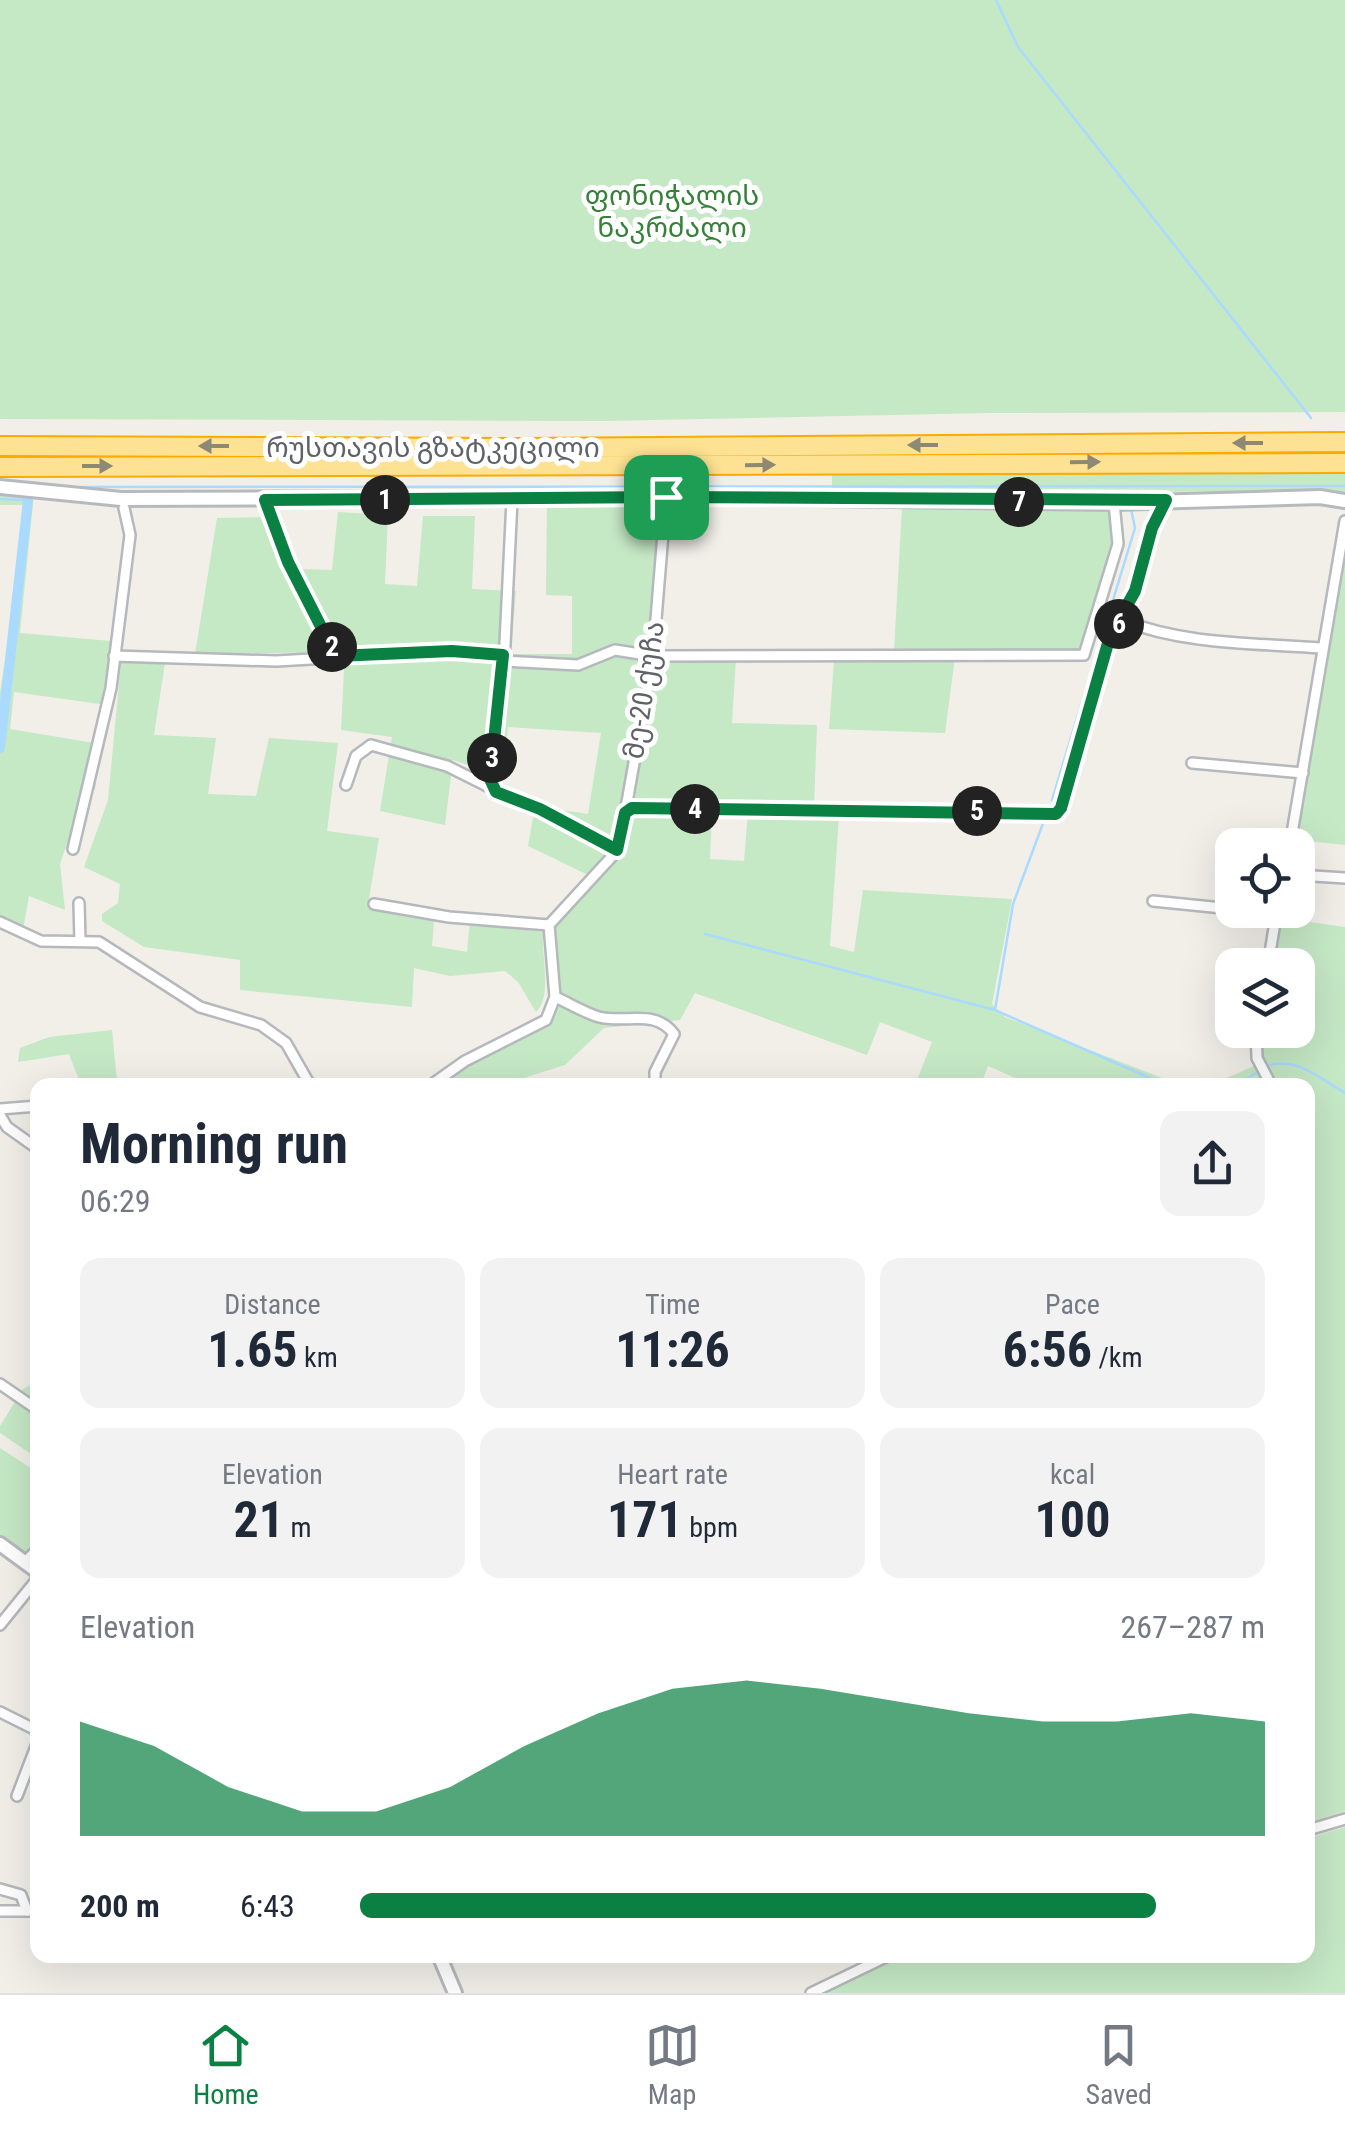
<!DOCTYPE html>
<html lang="en">
<head>
<meta charset="utf-8">
<style>
  body { margin:0; font-family:"Roboto Condensed","Noto Sans Georgian",sans-serif; background:#f2f2f3; color:#1f2937; height:100vh; display:flex; flex-direction:column; font-size:38px; white-space:nowrap }
  * { box-sizing:border-box; margin:0 }
  p { font-size:32px; color:#747a83 }
  .icon { flex:none; width:55px; height:55px; fill:none; stroke:currentColor; stroke-width:2; stroke-linecap:round; stroke-linejoin:round }
  .map { position:relative; flex:1; overflow:hidden }
  .side { position:absolute; left:30px; top:1078px; width:1285px; height:885px; display:flex; flex-direction:column; background:#fff; border-radius:20px; box-shadow:0 10px 40px #0002 }
  .side>* { flex:none }
  .tools { position:absolute; left:1215px; top:828px; display:grid; gap:20px }
  .tools a { display:grid; place-items:center; width:100px; height:100px; border-radius:20px; background:#fff; box-shadow:0 10px 40px #0002; font-size:50px }
  .pin { position:absolute; display:grid; place-items:center; width:85px; height:85px; color:#fff; margin:-42px; border-radius:20px; box-shadow:0 5px 15px #0006 }
  .km { position:absolute; width:50px; height:50px; margin:-25px; border-radius:50%; background:#222; color:#fff; font-size:28px; line-height:50px; text-align:center }
  .round { display:grid; place-items:center; flex:none; width:105px; height:105px; border-radius:20px; background:#f2f2f3 }
  .head { display:flex; align-items:center; justify-content:space-between; height:170px; padding:0 50px }
  h1 { font-size:55px; font-weight:700; line-height:75px }
  .stats { display:grid; grid-template-columns:repeat(3,1fr); gap:15px; height:170px; padding:10px 50px }
  .stats div { display:grid; align-content:center; border-radius:20px; background:#f2f2f3; text-align:center }
  .stats b { font-size:50px; font-weight:700 }
  .stats small { font-size:28px; font-weight:400 }
  .stats p { font-size:28px }
  .chart { height:280px; padding:20px 50px }
  .chart p { display:flex; justify-content:space-between }
  .chart svg { width:100%; height:180px; margin-top:10px; fill:#0b8043; opacity:.7 }
  ul { padding:0 50px; list-style:none; font-size:32px }
  li { display:grid; grid-template-columns:160px 120px 1fr; align-items:center; height:75px }
  li i { height:25px; border-radius:12px; background:#0b8043 }
  .menu { display:flex; justify-content:space-around; align-items:center; height:140px; border-top:2px solid #e0e1e3; background:#fff; font-size:28px; color:#747a83 }
  .menu a { display:grid; justify-items:center; gap:5px }
  .menu .selected { color:#0b8043 }
  .map>svg:first-child { display:block }
</style>
</head>
<body>
<div class="map">
<svg width="1345" height="1993" viewBox="0 0 1345 1993">
  <rect width="100%" height="100%" fill="#f1efe8"/>
  <!-- green -->
  <g fill="#c5e8c5" fill-rule="evenodd">
    <path d="M0,0h1345v412l-356,1 -384,8 -605,-2z"/>
    <path d="M1345,467v28l-23,-4 -490,2v-22z"/>
    <path d="M0,492l34,2 -14,139 91,8 -16,149 -9,-1 -26,75 5,46 -36,-14 -6,33 -23,-12v-225l30,-187h-30zM14,692l86,12 -6,39 -84,-14z"/>
    <path d="M652,501l7,11 -9,149 -24,136 -14,52 -24,26 -60,-29 7,-40 53,8 13,-81 -93,-6 -5,50 -50,-17 -8,65 -65,-14 12,-74 -51,-7 4,-78 -150,2 22,-136 61,-1 22,52 32,1 6,-58 50,3 -3,69 32,2 6,-70h52l-3,73 44,2 -5,63h61v-58l-26,-1 1,-92z"/>
    <path d="M902,508l210,1 4,29 -30,106 -10,9 -182,-2z"/>
    <path d="M1345,550v295l-48,-5z"/>
    <path d="M955,657l-10,76 -116,-4 5,-68z"/>
    <path d="M736,659l-4,64 85,2 -3,81 -180,-1 20,-145z"/>
    <path d="M121,663h44l-11,72 62,3 -8,56 48,2 13,-58 69,5 -11,88 52,7 -10,61 66,10 -3,37 35,6 3,-32 73,12c-2,23 10,64 -7,80l-18,-30 -13,-11 -55,5 -36,-8 -2,39 -172,-17v-30l-96,-13 -42,-26v-7l16,-11 2,-19 -36,-17 24,-67z"/>
    <path d="M712,811l-2,48 34,2 4,-48 91,3 -9,130 24,6 9,-62 149,9 -20,105 13,13 175,68h-149l-43,-19 -7,19h-66l17,-43 -52,-20 -13,33 -172,-62 -15,27 -76,8 -39,37 -63,20h-58l27,-21 73,-39 11,-16 -3,-83 66,-72 13,-42z"/>
    <path d="M1281,918l64,9v884l-37,12v-738h-97l54,-24 -5,-8 2,-23h36v-65h-25z"/>
    <path d="M112,1030l5,51 -36,4 -12,-31 -51,8 2,-14 29,-11z"/>
    <path d="M37,1382v71l-3,3 -34,-23v-7l23,-37z"/>
    <path d="M0,1448l37,24v71l-12,14 -25,-19z"/>
    <path d="M1345,1827v166h-526l85,-38h404v-117z"/>
  </g>
  <g fill="none" stroke-linecap="round" stroke-linejoin="round">
    <!-- stream -->
    <g stroke="#aadaff" stroke-width="2.5">
      <path d="M996,0l22,47 293,371"/>
      <path d="M82,487l1263,-1"/>
      <path d="M0,499l28,1"/>
      <path d="M1052,800l83,-272 -4,-19"/>
      <path d="M705,934l290,76 18,-106 32,-86"/>
      <path d="M997,1011l169,74"/>
      <path d="M1266,1066c30,-10 53,12 79,27"/>
      <path d="M1237,1085l19,-12"/>
    </g>
    <!-- canal -->
    <path stroke="#aadaff" stroke-width="10" d="M0,748l28,-248"/>
    <defs>
      <g id="street">
        <path d="M265,499l24,63 47,94"/>
        <path d="M1122,620c62,25 133,23 199,28"/>
        <path d="M114,656l162,5 177,-10 50,4"/>
        <path d="M502,661l76,4 37,-15 38,6 431,-1 34,-111 -4,-41"/>
        <path d="M1192,763l111,10"/>
        <path d="M346,785l10,-29 15,-11 76,21 170,85"/>
        <path d="M495,790l-6,-11 16,-135 7,-144"/>
        <path d="M625,813l7,-5 423,6 6,-5 48,-173 26,-45 17,-62 15,-29"/>
        <path d="M1290,845l55,-324"/>
        <path d="M73,849l38,-161 19,-153 -6,-27"/>
        <path d="M1298,875l47,3"/>
        <path d="M1153,901l79,8"/>
        <path d="M79,903l1,38"/>
        <path d="M374,904l75,13 100,8"/>
        <path d="M1242,910l35,3"/>
        <path d="M0,922l41,19 58,1 101,65 61,18 25,18 24,42"/>
        <path d="M1268,965l9,-55"/>
        <path d="M555,997c14,6 30,16 44,20 28,7 55,-9 75,17l-19,38v13"/>
        <path d="M1256,1030l1,28 13,25"/>
        <path d="M431,1085l34,-24 81,-41 9,-23 -6,-72 68,-74 4,-15 32,-180 13,-159"/>
        <path d="M0,1109l38,-3"/>
        <path d="M0,1115l7,12 31,22"/>
        <path d="M0,1384l38,26"/>
        <path d="M24,1563l14,-14"/>
        <path d="M0,1625l38,-47"/>
        <path d="M0,1712l38,19"/>
        <path d="M17,1796l21,-55"/>
        <path d="M1308,1830l37,-11"/>
        <path d="M0,1889l21,6 6,16"/>
        <path d="M0,1911h30"/>
        <path d="M811,1993l79,-38"/>
      </g>
      <g id="secondary">
        <path d="M0,487l121,12 545,-2 448,6 206,-6 25,4"/>
        <path d="M0,1544l38,28"/>
        <path d="M439,1955l16,38"/>
      </g>
      <g id="highway">
        <path d="M0,446l522,2 823,-6"/>
        <path d="M0,467l1345,-4"/>
      </g>
    </defs>
    <!-- street casing -->
    <use href="#street" stroke="#b5b8bc" stroke-width="14"/>
    <!-- secondary casing -->
    <use href="#secondary" stroke="#b6babf" stroke-width="18"/>
    <!-- highway casing -->
    <use href="#highway" stroke="#f9ab00" stroke-width="22"/>
    <!-- street -->
    <use href="#street" stroke="#fff" stroke-width="9"/>
    <!-- secondary -->
    <use href="#secondary" stroke="#fff" stroke-width="12"/>
    <!-- highway -->
    <use href="#highway" stroke="#fde293" stroke-width="18"/>
  </g>
  <!-- one-way arrows -->
  <defs><path id="oneway-solid" d="M-6-.8H1V-3.2L6.5 0L1 3.2V.8H-6Z" transform="scale(2.5)"/></defs>
  <g fill="#8e8975">
    <use href="#oneway-solid" transform="translate(1248 443) rotate(180)"/>
    <use href="#oneway-solid" transform="translate(923 445) rotate(180)"/>
    <use href="#oneway-solid" transform="translate(214 446) rotate(180)"/>
    <use href="#oneway-solid" transform="translate(1085 462) rotate(-1)"/>
    <use href="#oneway-solid" transform="translate(760 465) rotate(-1)"/>
    <use href="#oneway-solid" transform="translate(97 466)"/>
  </g>
  <g fill="none" stroke-linecap="round" stroke-linejoin="round">
    <defs>
      <path id="route" d="M666,497l500,3 -14,28 -17,63 -25,45 -49,172 -5,6 -424,-6 -7,5 -8,37 -77,-41 -44,-17 -6,-13 13,-124 -51,-4 -116,5 -48,-94 -23,-62z"/>
    </defs>
    <!-- route casing -->
    <use href="#route" stroke="#fff" stroke-width="20"/>
    <!-- route -->
    <use href="#route" stroke="#0b8043" stroke-width="12"/>
  </g>
  <g text-anchor="middle" dominant-baseline="central" stroke-width="10" stroke-linejoin="round" paint-order="stroke">
    <!-- park labels -->
    <g font-size="28" fill="#348238" stroke="#fff">
      <text x="672" y="195">ფონიჭალის<tspan x="672" dy="32">ნაკრძალი</tspan></text>
    </g>
    <!-- street labels -->
    <g font-size="28" fill="#5f6368" stroke="#fff">
      <text x="433" y="447">რუსთავის გზატკეცილი</text>
      <text transform="translate(644 690) rotate(-81)">მე-20 ქუჩა</text>
    </g>
  </g>
</svg>
<div class="tools">
<a><svg class="icon" aria-label="locate" viewBox="0 0 24 24"><circle cx="12" cy="12" r="6"/><path d="M12 2v4M12 18v4M2 12h4M18 12h4"/></svg></a>
<a><svg class="icon" aria-label="layers" viewBox="0 0 24 24"><path d="M12 4l9 5-9 5-9-5zM3 14l9 5 9-5"/></svg></a>
</div>
<div class="pin" style="left:666px;top:497px;background:#1e9e55"><svg class="icon" aria-label="arrive" viewBox="0 0 24 24"><path d="M6 21V4h12l-3 4 3 4H6"/></svg></div>
<b class="km" style="left:385px;top:500px">1</b>
<b class="km" style="left:332px;top:647px">2</b>
<b class="km" style="left:492px;top:758px">3</b>
<b class="km" style="left:695px;top:809px">4</b>
<b class="km" style="left:977px;top:811px">5</b>
<b class="km" style="left:1119px;top:624px">6</b>
<b class="km" style="left:1019px;top:502px">7</b>
<section class="side">
<div class="head"><div><h1>Morning run</h1><p>06:29</p></div><a class="round"><svg class="icon" aria-label="share" viewBox="0 0 24 24"><path d="M12 15V3M7 8l5-5 5 5M5 13v7h14v-7"/></svg></a></div>
<div class="stats">
<div><p>Distance</p><b>1.65<small> km</small></b></div>
<div><p>Time</p><b>11:26</b></div>
<div><p>Pace</p><b>6:56<small> /km</small></b></div>
</div>
<div class="stats">
<div><p>Elevation</p><b>21<small> m</small></b></div>
<div><p>Heart rate</p><b>171<small> bpm</small></b></div>
<div><p>kcal</p><b>100</b></div>
</div>
<div class="chart"><p><span>Elevation</span>267–287 m</p>
<svg viewBox="0 0 160 44" preserveAspectRatio="none"><path d="M0 44V16L10 22L20 32L30 38L40 38L50 32L60 22L70 14L80 8L90 6L100 8L110 11L120 14L130 16L140 16L150 14L160 16V44z"/></svg>
</div>
<ul>
<li><b>200 m</b>6:43<i style="width:88%"></i></li>
</ul>
</section>
</div>
<nav class="menu">
<a class="selected"><svg class="icon" aria-label="home" viewBox="0 0 24 24"><path d="M3 11l9-7 9 7M6 9v11h12V9"/></svg>Home</a>
<a><svg class="icon" aria-label="map" viewBox="0 0 24 24"><path d="M3 6l6-2 6 2 6-2v14l-6 2-6-2-6 2zM9 4v14M15 6v14"/></svg>Map</a>
<a><svg class="icon" aria-label="saved" viewBox="0 0 24 24"><path d="M7 4h10v16l-5-4-5 4z"/></svg>Saved</a>
</nav>
</body>
</html>
